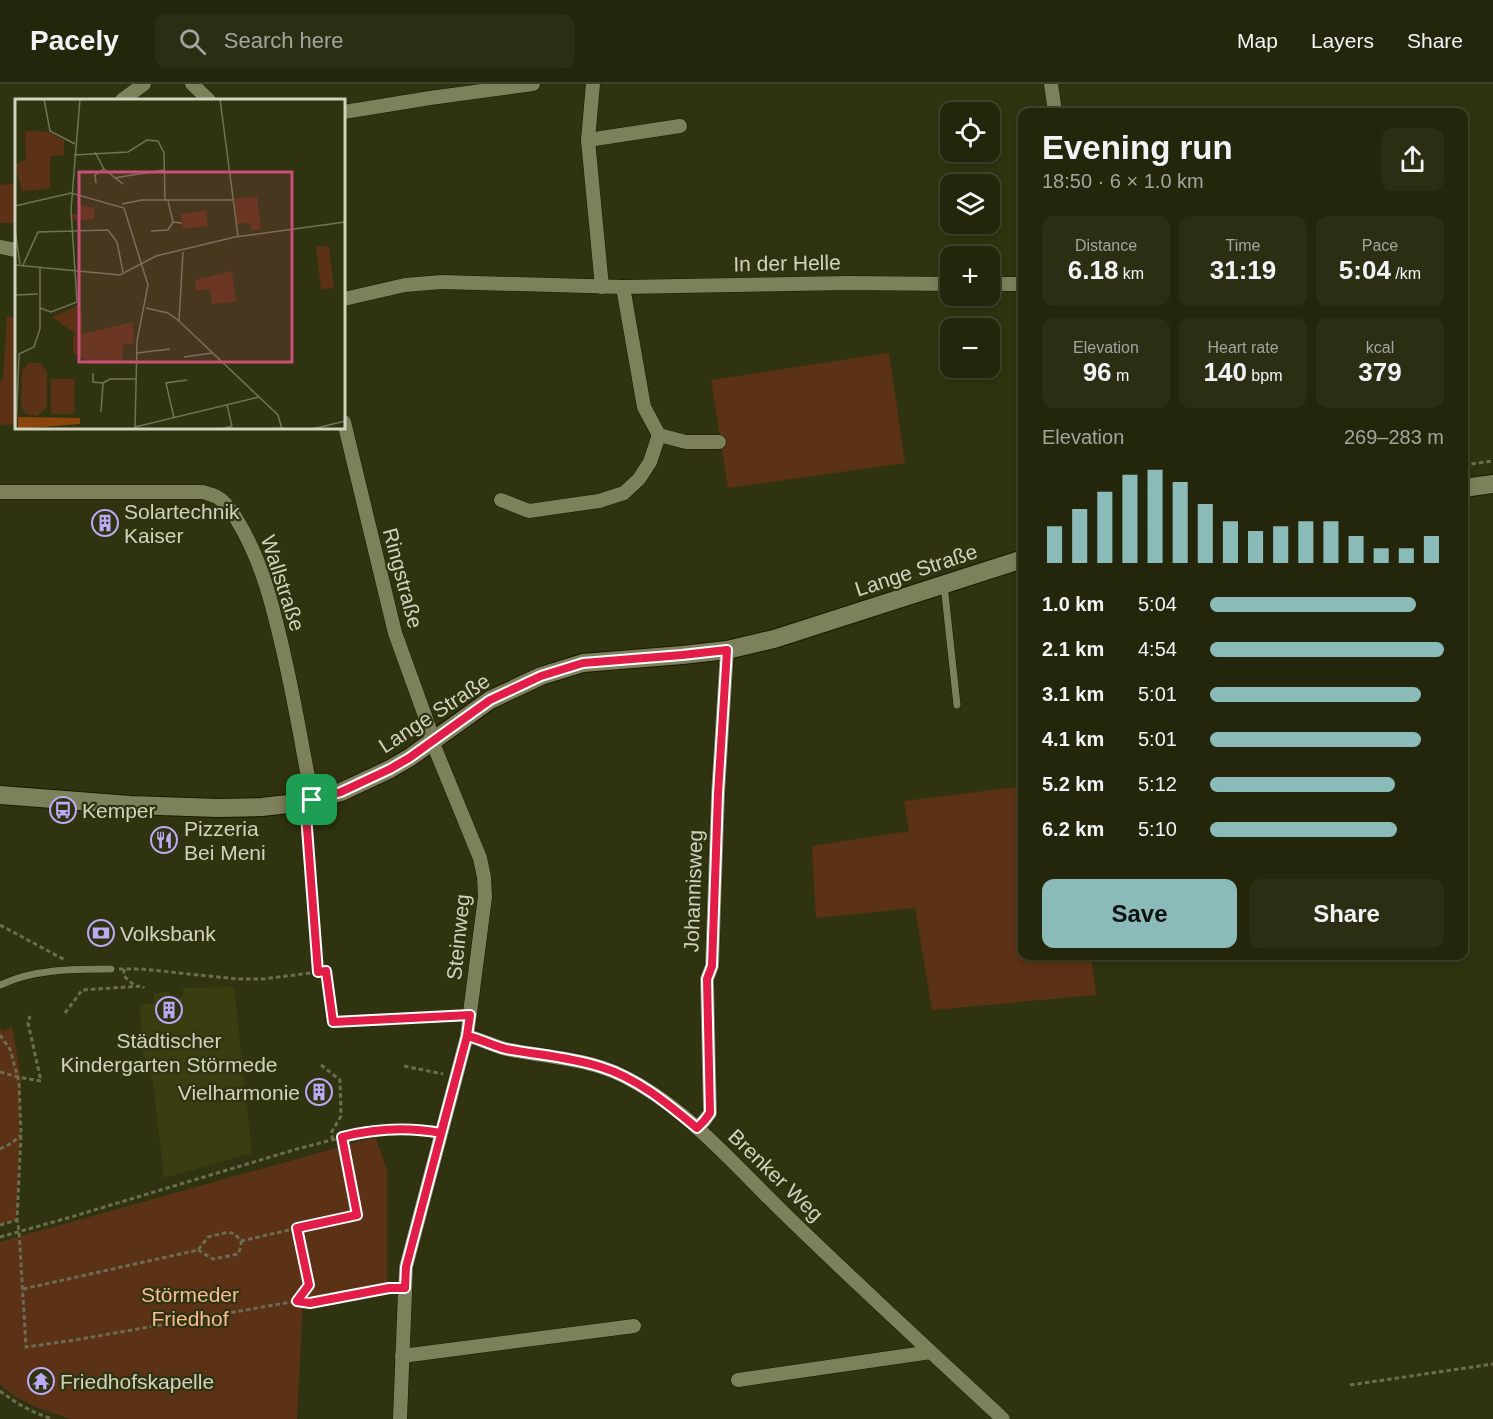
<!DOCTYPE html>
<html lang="en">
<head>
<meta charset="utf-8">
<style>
  body { margin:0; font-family:Helvetica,sans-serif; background:#2c2e14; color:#f1f3f6; height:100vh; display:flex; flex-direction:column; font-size:22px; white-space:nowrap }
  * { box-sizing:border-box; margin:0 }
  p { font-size:20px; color:#a3a59d }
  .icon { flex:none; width:33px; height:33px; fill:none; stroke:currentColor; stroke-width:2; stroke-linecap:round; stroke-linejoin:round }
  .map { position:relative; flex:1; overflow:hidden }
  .drawer { position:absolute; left:1018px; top:24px; width:450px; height:852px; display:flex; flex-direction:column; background:#24260b; border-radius:12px; box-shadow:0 3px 9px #0003,0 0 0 2px #41432c }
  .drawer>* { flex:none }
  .tools { position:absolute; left:940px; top:18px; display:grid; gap:12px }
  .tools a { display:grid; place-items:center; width:60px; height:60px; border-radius:12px; background:#24260b; box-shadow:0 3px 9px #0003,0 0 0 2px #41432c; font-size:30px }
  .pin { position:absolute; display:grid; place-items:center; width:51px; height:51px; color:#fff; margin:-26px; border-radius:12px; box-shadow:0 3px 9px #0006 }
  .round { display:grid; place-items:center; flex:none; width:63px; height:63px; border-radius:12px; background:#2c2e14 }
  .overview { display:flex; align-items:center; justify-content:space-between; height:102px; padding:0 24px }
  h1 { font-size:33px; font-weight:700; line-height:45px }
  .figures { display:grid; grid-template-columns:repeat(3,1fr); gap:9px; height:102px; padding:6px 24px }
  .figures div { display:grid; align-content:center; border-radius:12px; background:#2c2e14; text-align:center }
  .figures b { font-size:26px; font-weight:700 }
  .figures small { font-size:16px; font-weight:400 }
  .figures p { font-size:16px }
  .chart { height:168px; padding:12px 24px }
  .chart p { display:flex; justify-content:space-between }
  .chart svg { width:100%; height:108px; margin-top:6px; stroke:#8bbbb9; stroke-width:6 }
  .primary-button { display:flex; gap:12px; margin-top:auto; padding:12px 24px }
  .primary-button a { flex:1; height:69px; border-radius:12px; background:#8bbbb9; color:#111; font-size:24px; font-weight:700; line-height:69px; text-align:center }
  .primary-button a+a { background:#2c2e14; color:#f1f3f6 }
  ul { padding:0 24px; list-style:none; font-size:20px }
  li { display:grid; grid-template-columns:96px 72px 1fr; align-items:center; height:45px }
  li i { height:15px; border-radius:8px; background:#8bbbb9 }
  header { display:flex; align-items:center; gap:36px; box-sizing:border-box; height:84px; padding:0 30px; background:#24260b; border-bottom:2px solid #41432c }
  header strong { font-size:28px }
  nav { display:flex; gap:33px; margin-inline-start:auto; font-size:21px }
  .search { width:420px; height:54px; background:#2c2e14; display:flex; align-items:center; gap:15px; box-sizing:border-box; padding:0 21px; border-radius:12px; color:#a3a59d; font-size:22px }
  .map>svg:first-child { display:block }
</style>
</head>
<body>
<header>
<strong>Pacely</strong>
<div class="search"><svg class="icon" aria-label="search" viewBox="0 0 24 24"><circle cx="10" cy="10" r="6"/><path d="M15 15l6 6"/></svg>Search here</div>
<nav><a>Map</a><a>Layers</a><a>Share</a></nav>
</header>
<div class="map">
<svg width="1493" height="1335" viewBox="0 0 1493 1335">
  <rect width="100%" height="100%" fill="#30330f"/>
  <!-- built -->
  <path fill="#3a3d10" d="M234,903l18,166 -88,25 -11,-96 -11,-31 -2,-47h14v-11l15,-1 1,6 13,-1v-9z"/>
  <!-- green -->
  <g fill="#5b3215">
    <path d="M16,99v40h-16v-38z"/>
    <path d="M7,232l9,2v106l-16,1v-45h3z"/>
    <path d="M889,269l16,110 -177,25 -17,-108z"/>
    <path d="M1023,702v170h68l5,39 -164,15 -17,-102 -99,10 -4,-72 97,-15 -5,-30z"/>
    <path d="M12,942l9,53 -4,141 -17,5v-197l4,3 5,-2z"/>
    <path d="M375,1053l12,33v112l-84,18 -6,119h-226l-33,-11 -22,-11 -16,-12v-143z"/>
  </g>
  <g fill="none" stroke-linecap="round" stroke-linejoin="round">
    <defs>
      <g id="lane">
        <path d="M944,501l13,120"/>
        <path d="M0,901c34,-16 74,-16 111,-16"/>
        <path d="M333,938l137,-7"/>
      </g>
      <g id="street">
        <path d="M192,0l17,16"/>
        <path d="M593,0l-5,56 14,147"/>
        <path d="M1051,0l4,28"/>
        <path d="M122,16l22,-16"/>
        <path d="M344,28l86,-14 103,-14"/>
        <path d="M588,56l92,-14"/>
        <path d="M0,163l16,3"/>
        <path d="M990,200h33"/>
        <path d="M623,203l21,120 15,28 27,7h33"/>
        <path d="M344,215l61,-14 37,-3 181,5 226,-4 102,1"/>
        <path d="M344,338l51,211 34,94 3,14 48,117 4,19 1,20 -18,139 -61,231 -6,152"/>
        <path d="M0,408h203c5,2 13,3 17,7 7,5 13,14 17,21 24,39 35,83 45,126 12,51 21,103 30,154"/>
        <path d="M501,416l28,11 70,-10 25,-8 15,-14 11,-17 9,-27"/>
        <path d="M467,952c14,3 26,10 39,13 38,8 80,9 115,26 65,31 115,92 166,141 71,69 144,136 216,203"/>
        <path d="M697,1044l7,-7 6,-8 -3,-134 5,-13 6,-172 9,-144"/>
        <path d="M402,1272l232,-30"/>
        <path d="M738,1296l193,-28"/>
      </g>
      <g id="secondary">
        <path d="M1464,404l29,-4"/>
        <path d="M0,711l130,10 88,3 44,-1 43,-5 36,-10 49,-23 19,-11 81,-58 51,-24 42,-13 99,-8 45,-5 47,-11 249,-80"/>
      </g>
    </defs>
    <!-- lane casing -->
    <use href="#lane" stroke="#181a01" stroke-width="8"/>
    <!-- street casing -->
    <use href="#street" stroke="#181a01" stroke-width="15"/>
    <!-- secondary casing -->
    <use href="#secondary" stroke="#181a01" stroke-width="20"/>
    <!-- path -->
    <g stroke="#6b6d4f" stroke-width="3" stroke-dasharray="4.5 3" stroke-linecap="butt">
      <path d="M1464,381l29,-4"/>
      <path d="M306,734l12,154"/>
      <path d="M0,841l65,35"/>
      <path d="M119,885h22l96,10h26l63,-8 5,41"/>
      <path d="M124,885v7l11,10"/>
      <path d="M65,929l17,-23 60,-4 2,2"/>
      <path d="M0,951l10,14 9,33 2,53 -4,85 2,11 7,116 49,-7 222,-39 13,2 82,-15"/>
      <path d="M321,981l19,15 1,36 -10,17 2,7"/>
      <path d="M404,982l39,8"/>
      <path d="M0,988l18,5 23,4 -13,-58 2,-7"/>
      <path d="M342,1053l15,78"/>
      <path d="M0,1065l12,-6 9,-8"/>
      <path d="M0,1141l17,-5"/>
      <path d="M0,1153l71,-20 226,-68 62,-16 19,-2h49"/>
      <path d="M198,1166l15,9 25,-5 3,-7v-6"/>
      <path d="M23,1205l175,-39 10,-13 20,-5 7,2 6,7 122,-28"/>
      <path d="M297,1217l12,-16 -11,-57"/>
      <path d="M1350,1301l143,-21"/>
      <path d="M0,1307c17,13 33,22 53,28"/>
    </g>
    <!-- lane -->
    <use href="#lane" stroke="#7d815b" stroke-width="7"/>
    <!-- street -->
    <use href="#street" stroke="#7d815b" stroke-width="14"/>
    <!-- secondary -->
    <use href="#secondary" stroke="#7d815b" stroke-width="18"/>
  </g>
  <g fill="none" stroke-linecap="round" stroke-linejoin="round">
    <defs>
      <path id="route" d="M312,716l-7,2 13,170 8,-1 7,51 137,-7 -3,21 -26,97c-32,-6 -68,-4 -99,4l15,78 -60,13 12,57 -12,16 13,2 79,-15h16l1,-21 61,-231c14,3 26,10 39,13 32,6 64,8 95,18 36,11 67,37 96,61l7,-7 6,-8 -3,-134 5,-13 6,-172 9,-144 -45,5 -99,8 -42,13 -51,24 -81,58 -19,11 -49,23 -29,8"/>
    </defs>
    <!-- route casing -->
    <use href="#route" stroke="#fff" stroke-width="12"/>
    <!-- route -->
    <use href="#route" stroke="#e11d48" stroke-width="8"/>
  </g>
  <!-- icons -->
  <defs>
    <symbol id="building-ring" viewBox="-11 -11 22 22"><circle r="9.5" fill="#30330f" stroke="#baaaf7" stroke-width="1.5"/><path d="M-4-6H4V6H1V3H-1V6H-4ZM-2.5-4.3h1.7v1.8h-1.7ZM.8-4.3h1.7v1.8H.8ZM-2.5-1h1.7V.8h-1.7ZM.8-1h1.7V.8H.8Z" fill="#baaaf7"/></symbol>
    <symbol id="bus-ring" viewBox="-11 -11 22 22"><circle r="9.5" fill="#30330f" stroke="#baaaf7" stroke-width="1.5"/><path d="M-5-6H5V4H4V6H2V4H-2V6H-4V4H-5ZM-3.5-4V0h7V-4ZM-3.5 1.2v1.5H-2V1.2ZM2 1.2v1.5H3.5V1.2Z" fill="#baaaf7"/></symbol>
    <symbol id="restaurant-ring" viewBox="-11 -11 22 22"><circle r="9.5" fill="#30330f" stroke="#baaaf7" stroke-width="1.5"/><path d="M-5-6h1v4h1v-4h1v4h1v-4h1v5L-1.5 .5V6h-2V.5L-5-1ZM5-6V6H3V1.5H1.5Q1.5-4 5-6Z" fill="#baaaf7"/></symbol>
    <symbol id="bank-ring" viewBox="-11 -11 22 22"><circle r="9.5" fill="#30330f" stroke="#baaaf7" stroke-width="1.5"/><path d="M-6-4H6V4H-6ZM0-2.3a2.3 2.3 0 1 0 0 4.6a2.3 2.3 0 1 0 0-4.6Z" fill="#baaaf7"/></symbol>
    <symbol id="temple-ring" viewBox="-11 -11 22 22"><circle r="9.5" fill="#30330f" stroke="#baaaf7" stroke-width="1.5"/><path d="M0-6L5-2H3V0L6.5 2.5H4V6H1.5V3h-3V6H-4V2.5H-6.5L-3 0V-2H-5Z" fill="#baaaf7"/></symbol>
  </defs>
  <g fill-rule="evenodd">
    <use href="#building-ring" x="90" y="424" width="30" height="30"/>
    <use href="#bus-ring" x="48" y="711" width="30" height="30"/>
    <use href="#restaurant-ring" x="149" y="741" width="30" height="30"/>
    <use href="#bank-ring" x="86" y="834" width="30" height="30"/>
    <use href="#building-ring" x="154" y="911" width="30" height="30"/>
    <use href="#building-ring" x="304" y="993" width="30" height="30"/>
    <use href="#temple-ring" x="26" y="1282" width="30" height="30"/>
  </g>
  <g text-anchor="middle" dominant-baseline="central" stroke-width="4.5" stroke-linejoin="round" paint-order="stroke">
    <!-- street labels -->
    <g font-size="21" fill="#d1d3bf" stroke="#30330f">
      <text transform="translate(787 179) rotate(-1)">In der Helle</text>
      <text transform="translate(916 486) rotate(-18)">Lange Straße</text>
      <text transform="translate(403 494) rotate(75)">Ringstraße</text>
      <text transform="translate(283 499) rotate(72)">Wallstraße</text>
      <text transform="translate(434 629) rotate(-33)">Lange Straße</text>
      <text transform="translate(693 807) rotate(-88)">Johannisweg</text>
      <text transform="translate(458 853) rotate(-84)">Steinweg</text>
      <text transform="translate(776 1091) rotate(44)">Brenker Weg</text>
    </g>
    <!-- poi labels -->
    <g font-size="21" fill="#d1d3bf" stroke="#30330f" text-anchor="start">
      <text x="124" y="427">Solartechnik<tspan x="124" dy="24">Kaiser</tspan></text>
      <text x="82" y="726">Kemper</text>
      <text x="184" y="744">Pizzeria<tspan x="184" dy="24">Bei Meni</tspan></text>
      <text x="120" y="849">Volksbank</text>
      <text x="169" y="956" text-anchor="middle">Städtischer<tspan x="169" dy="24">Kindergarten Störmede</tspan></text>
      <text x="300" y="1008" text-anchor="end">Vielharmonie</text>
      <text x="60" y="1297">Friedhofskapelle</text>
    </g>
    <!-- park labels -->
    <g font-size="21" fill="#f8bb96" stroke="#30330f">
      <text x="190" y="1210">Störmeder<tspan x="190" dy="24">Friedhof</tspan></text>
    </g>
  </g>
  <!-- overview -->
  <g transform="translate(15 15)">
    <rect width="330" height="330" fill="#30330f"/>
    <path d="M10,32l23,1 16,8v15l-14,1v33l-28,2 -7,-26 11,-6zM242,97l4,33 -10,2 -1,-8 -13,1 -3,-25zM65,106l15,3 -1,11 -22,2v-7h7zM191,111l2,16 -25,3 -2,-15zM314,147l5,42 -13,1 -5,-42zM217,172l4,31 -24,2 -2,-15 -14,2 -1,-11zM63,206l4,9v20l-5,1 -25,-18zM118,223l1,21 -11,2 -1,18 -27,1 -22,-11v-17zM13,264h12l7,8v36l-10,9 -11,-2 -5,-8 1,-35zM36,280h24l-1,35h-23z" fill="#5b3215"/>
    <path d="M3,318l62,1v6l-62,5z" fill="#8b450c"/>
    <path fill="none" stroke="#707355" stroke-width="1.5" d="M29,0l6,32 25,13M205,0l18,137M80,53l9,17 19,15M59,56l54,-3 19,-12 11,1 6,12 1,48M99,79l50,-8M81,84l-1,-8 9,-6M153,102l5,21 9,1M107,105l20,-4h91M0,107l56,-13 53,15 24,77 -11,56 -2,88M0,131l5,34M136,132l17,-1 5,-8M0,166l105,10 36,-19 79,-19 110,-15M8,166l15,-33 70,-2 9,12 6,30M0,196l23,-1M25,209l11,4 26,-10 -6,-92 9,-111M131,209l22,5 11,8 99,94 4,14M164,222l4,-69M122,254l33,-4M169,258l28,-4M78,274v9l10,1M86,313l2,-29 7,-4h26M159,319l-8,-35 21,-3M120,328l124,-30M1,330l3,-75 15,-7 6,-18v-61M207,330l10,-3 -5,-21M298,330l32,-8"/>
    <path fill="#c65079" fill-opacity="0.15" stroke="#c65079" stroke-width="3" d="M64,73h213v190h-213z"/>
    <rect width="330" height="330" fill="none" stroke="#d1d3bf" stroke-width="3"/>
  </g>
</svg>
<div class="tools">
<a><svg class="icon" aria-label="locate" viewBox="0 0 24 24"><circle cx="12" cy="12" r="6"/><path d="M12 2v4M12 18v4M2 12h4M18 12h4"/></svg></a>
<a><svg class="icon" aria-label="layers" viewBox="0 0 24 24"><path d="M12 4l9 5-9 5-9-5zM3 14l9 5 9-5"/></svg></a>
<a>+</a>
<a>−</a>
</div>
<div class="pin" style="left:312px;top:716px;background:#1e9e55"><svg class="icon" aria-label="arrive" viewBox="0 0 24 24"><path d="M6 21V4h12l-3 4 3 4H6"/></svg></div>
<section class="drawer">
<div class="overview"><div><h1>Evening run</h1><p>18:50 · 6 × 1.0 km</p></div><a class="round"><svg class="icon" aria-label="share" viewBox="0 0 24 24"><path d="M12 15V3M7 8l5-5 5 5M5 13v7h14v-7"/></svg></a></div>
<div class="figures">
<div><p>Distance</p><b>6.18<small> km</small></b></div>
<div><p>Time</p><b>31:19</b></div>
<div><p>Pace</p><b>5:04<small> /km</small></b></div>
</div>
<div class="figures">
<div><p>Elevation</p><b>96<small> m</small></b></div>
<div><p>Heart rate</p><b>140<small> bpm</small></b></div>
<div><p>kcal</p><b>379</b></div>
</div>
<div class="chart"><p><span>Elevation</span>269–283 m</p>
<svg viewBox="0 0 160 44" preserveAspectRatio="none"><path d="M5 44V29M15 44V22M25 44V15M35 44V8M45 44V6M55 44V11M65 44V20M75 44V27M85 44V31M95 44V29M105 44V27M115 44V27M125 44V33M135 44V38M145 44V38M155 44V33"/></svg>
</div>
<ul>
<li><b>1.0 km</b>5:04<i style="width:88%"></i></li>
<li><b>2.1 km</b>4:54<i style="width:100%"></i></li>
<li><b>3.1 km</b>5:01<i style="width:90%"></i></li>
<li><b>4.1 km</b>5:01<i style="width:90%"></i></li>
<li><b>5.2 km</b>5:12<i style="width:79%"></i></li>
<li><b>6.2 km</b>5:10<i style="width:80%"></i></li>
</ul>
<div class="primary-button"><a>Save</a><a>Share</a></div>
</section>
</div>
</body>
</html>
